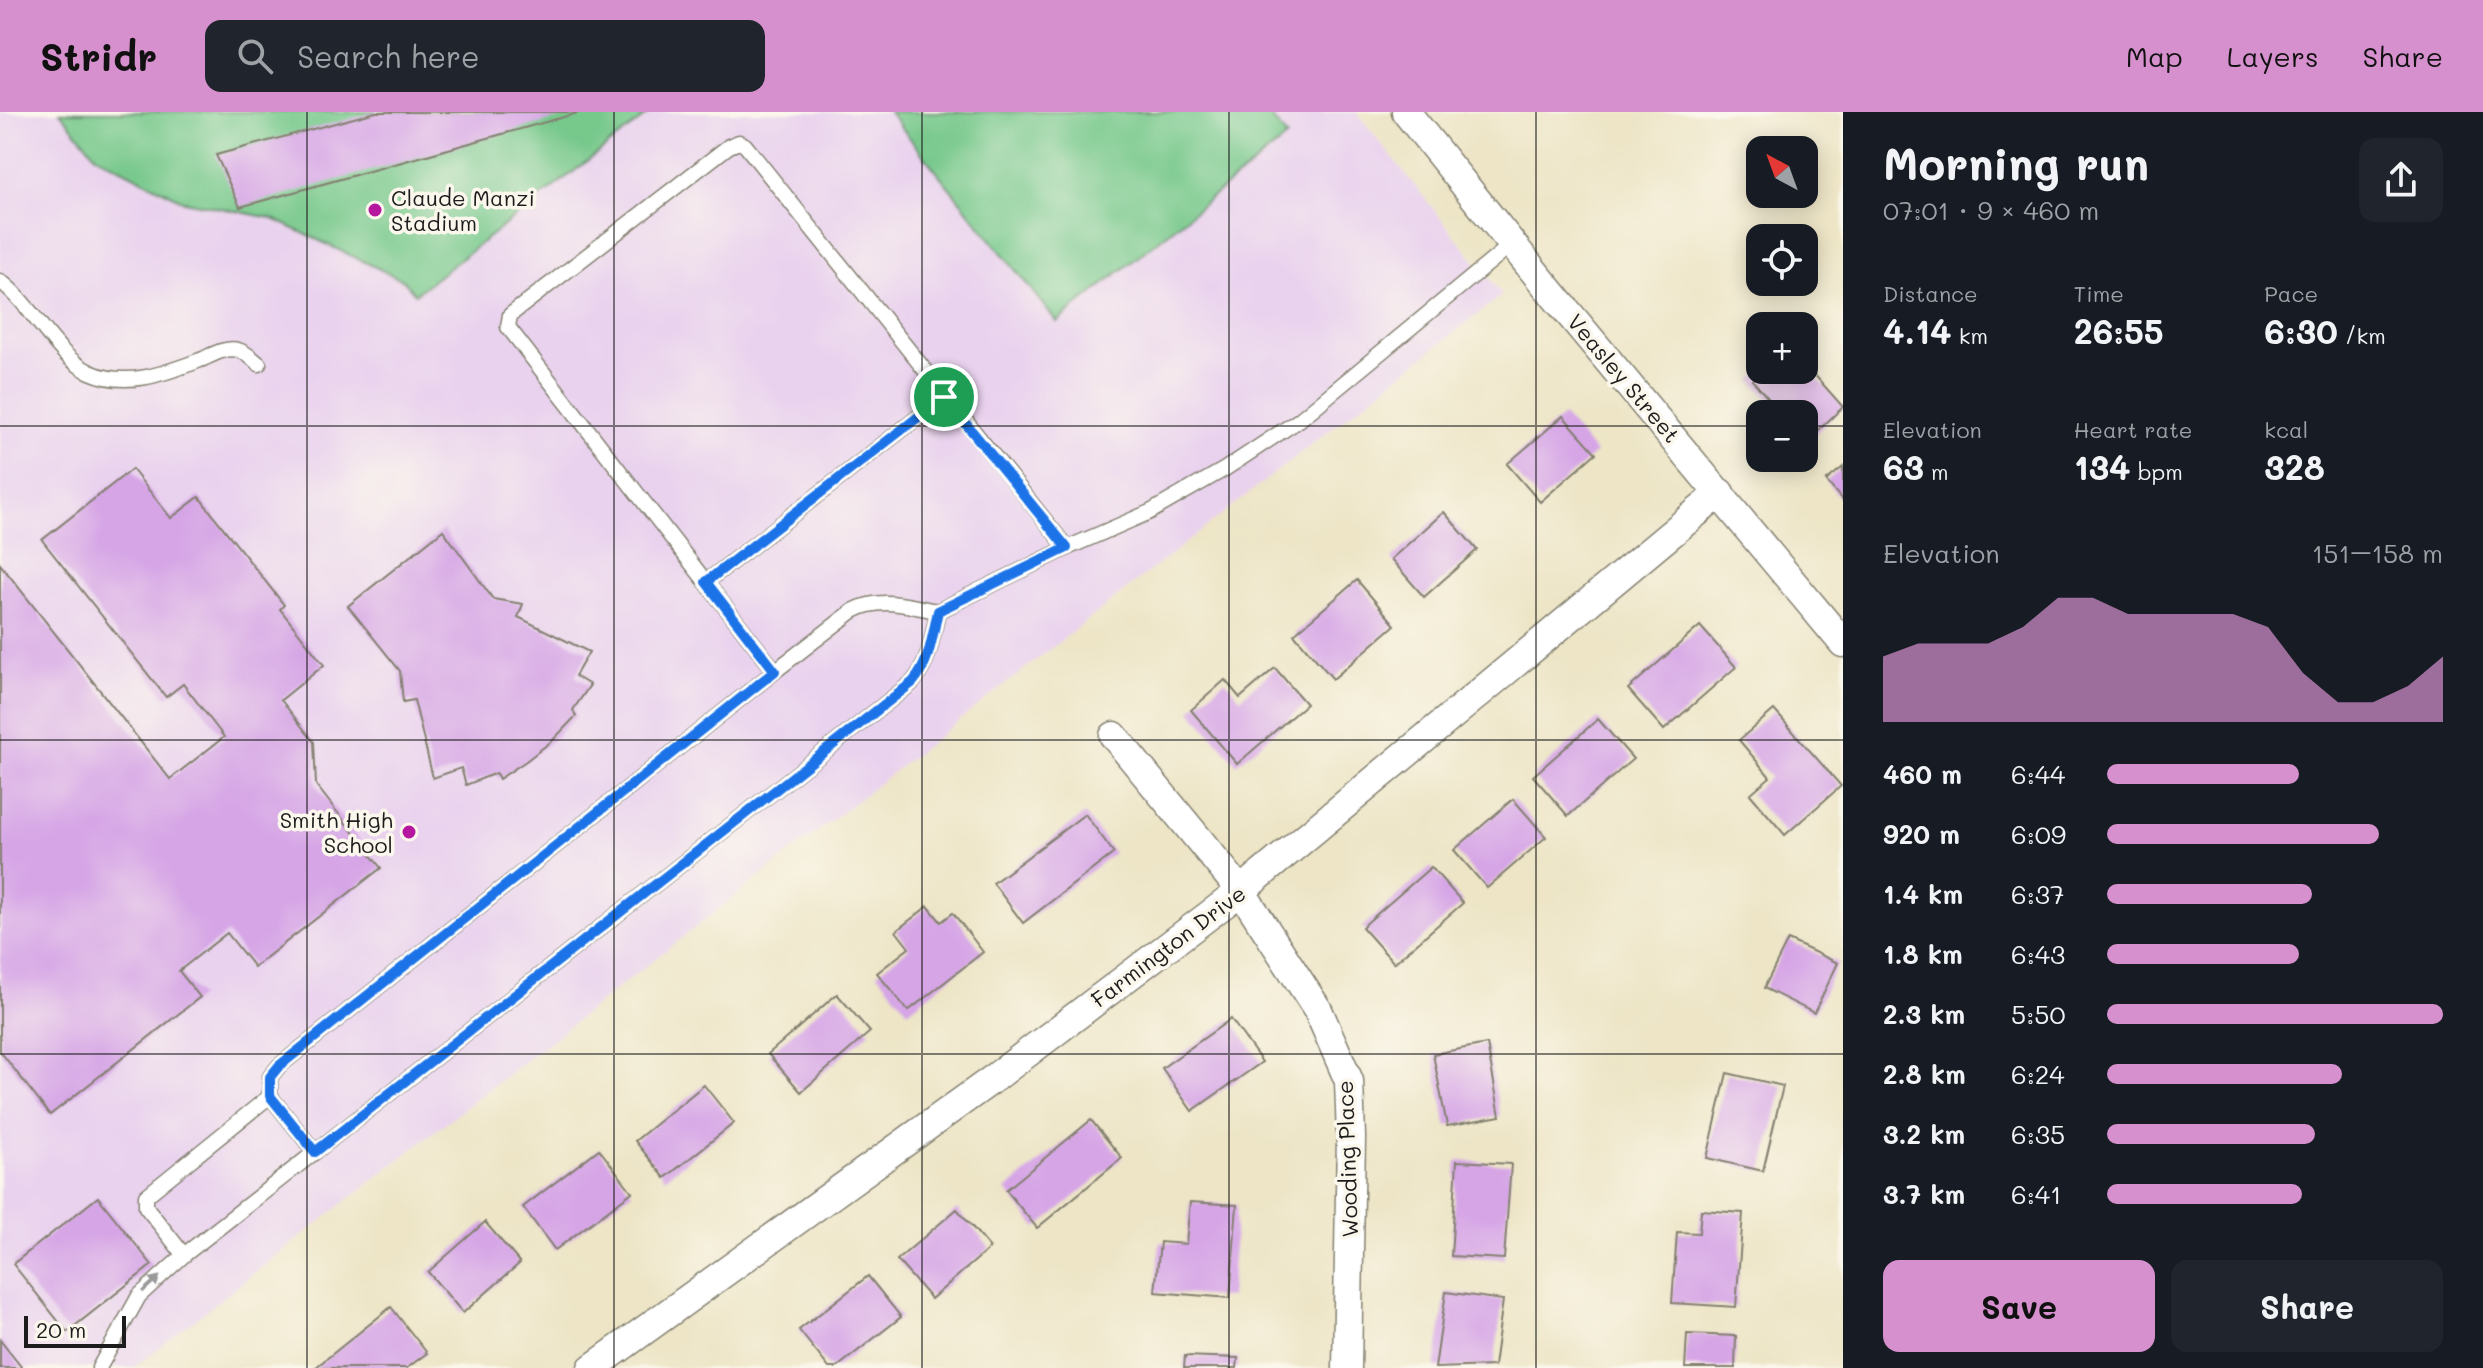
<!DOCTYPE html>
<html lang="en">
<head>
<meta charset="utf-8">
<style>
  body { margin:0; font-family:Mali,sans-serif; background:#20242c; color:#f1f3f6; height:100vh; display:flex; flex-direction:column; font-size:30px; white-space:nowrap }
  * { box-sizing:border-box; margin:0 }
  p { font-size:26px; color:#9ea1a6 }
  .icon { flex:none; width:44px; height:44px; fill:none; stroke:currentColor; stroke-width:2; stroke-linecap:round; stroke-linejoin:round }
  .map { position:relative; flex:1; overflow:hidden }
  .panel { display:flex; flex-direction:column; background:#171b24; width:640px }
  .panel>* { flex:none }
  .needle { width:52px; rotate:319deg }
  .tools { position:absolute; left:1746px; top:24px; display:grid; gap:16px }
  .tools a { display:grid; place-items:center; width:72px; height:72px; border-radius:16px; background:#171b24; box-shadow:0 4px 20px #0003; font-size:40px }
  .scale { position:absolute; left:24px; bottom:20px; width:102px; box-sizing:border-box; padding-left:8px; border:4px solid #1c1c1c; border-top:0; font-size:22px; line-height:28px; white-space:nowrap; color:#1c1c1c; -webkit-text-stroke:6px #fbf7ec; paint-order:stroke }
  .pin { position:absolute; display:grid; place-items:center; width:68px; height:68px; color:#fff; margin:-34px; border:4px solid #fff; border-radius:50%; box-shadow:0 2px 8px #0007 }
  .round { display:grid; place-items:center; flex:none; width:84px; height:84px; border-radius:16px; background:#20242c }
  .summary { display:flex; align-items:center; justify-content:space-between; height:136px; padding:0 40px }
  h1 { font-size:44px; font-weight:800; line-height:60px }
  .metrics { display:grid; grid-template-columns:repeat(3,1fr); gap:12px; height:136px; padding:8px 40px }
  .metrics div { display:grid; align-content:center }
  .metrics b { font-size:34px; font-weight:800 }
  .metrics small { font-size:22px; font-weight:400 }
  .metrics p { font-size:22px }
  .chart { height:224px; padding:16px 40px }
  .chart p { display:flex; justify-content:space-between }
  .chart svg { width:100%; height:144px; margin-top:8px; fill:#d690ce; opacity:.7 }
  .cta { display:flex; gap:16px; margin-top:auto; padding:16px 40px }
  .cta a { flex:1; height:92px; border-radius:16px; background:#d690ce; color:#111; font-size:32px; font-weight:800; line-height:92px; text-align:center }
  .cta a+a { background:#20242c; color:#f1f3f6 }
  ul { padding:0 40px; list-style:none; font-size:26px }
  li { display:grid; grid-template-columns:128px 96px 1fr; align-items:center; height:60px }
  li i { height:20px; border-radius:10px; background:#d690ce }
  header { display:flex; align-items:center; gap:48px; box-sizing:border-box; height:112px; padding:0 40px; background:#d690ce; color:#111 }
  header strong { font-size:38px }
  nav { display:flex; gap:44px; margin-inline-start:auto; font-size:28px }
  .search { width:560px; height:72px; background:#20242c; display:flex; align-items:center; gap:20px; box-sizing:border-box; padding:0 28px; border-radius:16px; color:#9ea1a6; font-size:30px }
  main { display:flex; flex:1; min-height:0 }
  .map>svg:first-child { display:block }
</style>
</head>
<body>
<header>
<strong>Stridr</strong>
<div class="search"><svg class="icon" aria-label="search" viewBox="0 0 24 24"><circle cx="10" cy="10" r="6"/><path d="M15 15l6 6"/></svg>Search here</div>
<nav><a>Map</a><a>Layers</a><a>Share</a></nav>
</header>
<main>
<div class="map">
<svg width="1843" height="1256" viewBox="0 0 1843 1256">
  <rect width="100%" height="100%" fill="#fbf7ec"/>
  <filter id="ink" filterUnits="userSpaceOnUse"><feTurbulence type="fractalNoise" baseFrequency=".0125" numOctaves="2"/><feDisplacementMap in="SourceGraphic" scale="16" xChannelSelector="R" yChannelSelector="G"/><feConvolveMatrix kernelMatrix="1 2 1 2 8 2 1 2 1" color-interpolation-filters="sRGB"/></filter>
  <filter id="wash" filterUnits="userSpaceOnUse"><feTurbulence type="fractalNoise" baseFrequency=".006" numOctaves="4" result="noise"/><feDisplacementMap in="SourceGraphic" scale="32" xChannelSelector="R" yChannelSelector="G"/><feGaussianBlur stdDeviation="1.8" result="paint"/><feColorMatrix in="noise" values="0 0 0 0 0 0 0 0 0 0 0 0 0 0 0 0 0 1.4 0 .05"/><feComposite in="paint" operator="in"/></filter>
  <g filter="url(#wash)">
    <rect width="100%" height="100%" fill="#ede5c6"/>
    <!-- built -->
    <path fill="#e9d2ee" d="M0,0h1356l146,183 -1369,1073h-133z"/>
    <!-- green -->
    <g fill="#76c88b" stroke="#497254" stroke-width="2">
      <path d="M60,0h591l-236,182 -12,-14 -132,-62 -87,-17 -88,-45z"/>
      <path d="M889,0h378l20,25 -230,185z"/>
    </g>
    <g id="blocks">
      <!-- building -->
      <g fill="#d6a5e6">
        <path d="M376,0h202v1l-338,94 -24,-52z"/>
        <path d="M1804,251l39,44 -37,35 -2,-28h-22l-30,-34 11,-10h41z"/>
        <path d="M1563,304l33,37 -56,49 -33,-38z"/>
        <path d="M1843,355v34l-17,-20z"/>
        <path d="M132,357l39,49 28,-21 85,108 -4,4 44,56 -43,35 33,42 2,43 65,83 -127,99 -27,-34 -48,38 21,26 -150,118 -50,-64v-487l170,215 54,-42 -41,-53 -17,13 -124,-157z"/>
        <path d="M1444,400l33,38 -53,47 -33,-38z"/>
        <path d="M443,418l50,69 30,5 -5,13 71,35 -14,24 15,9 -17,25 3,6 -23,24 -27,21 -27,18 -3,-6 -30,12 -5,-17 -28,10 -19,-78 -11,2 -3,-31 -52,-65z"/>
        <path d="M1357,468l38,45 -62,54 -39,-45z"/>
        <path d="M1700,514l36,41 -72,63 -36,-41z"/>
        <path d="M1275,556l31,36 -69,60 -46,-54 34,-30 15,18z"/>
        <path d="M1774,598l67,76 -56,49 -35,-41 20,-17 -31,-37z"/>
        <path d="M1598,607l35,40 -65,57 -35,-40z"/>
        <path d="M1513,687l33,38 -59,51 -33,-38z"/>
        <path d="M1085,702l29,39 -91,70 -30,-40z"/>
        <path d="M1431,755l32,36 -69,60 -32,-36z"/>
        <path d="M928,794l13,16 12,-9 30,39 -75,59 -31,-38 32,-25 -13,-17z"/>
        <path d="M1788,828l50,23 -24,50 -50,-25z"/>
        <path d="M837,882l33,38 -69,60 -33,-38z"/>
        <path d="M1231,907l31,43 -70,49 -30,-43z"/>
        <path d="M1487,932l13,72 -53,10 -14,-72z"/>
        <path d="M1727,961l56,13 -20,85 -56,-13z"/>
        <path d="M704,973l30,38 -69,55 -30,-37z"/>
        <path d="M1091,1008l31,38 -85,70 -31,-38z"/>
        <path d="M599,1037l33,43 -77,58 -32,-43z"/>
        <path d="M1457,1049l54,3 -7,95 -53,-3z"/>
        <path d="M98,1085l54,68 -85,67 -54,-68z"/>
        <path d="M1190,1090l47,3 -7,93 -75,-6 5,-50 26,2z"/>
        <path d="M957,1097l33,39 -59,51 -34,-39z"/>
        <path d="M1701,1098l42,3 -7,94 -64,-4 5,-71 22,1z"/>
        <path d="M485,1110l35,41 -57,50 -35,-41z"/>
        <path d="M868,1164l33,41 -65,51h-7l-30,-38z"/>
        <path d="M1446,1180l57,8 -9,66 -59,2z"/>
        <path d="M391,1195l36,46 -20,15h-92z"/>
        <path d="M1687,1222l49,2 -1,32h-50z"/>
        <path d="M0,1228l22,28h-22z"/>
        <path d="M1185,1244l53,2 -1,10h-53z"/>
      </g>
    </g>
  </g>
  <g filter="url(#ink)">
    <use href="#blocks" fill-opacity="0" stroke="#848071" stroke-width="2"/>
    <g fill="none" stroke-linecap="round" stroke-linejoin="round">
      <defs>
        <g id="lane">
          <path d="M0,169c32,23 55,75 90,91 38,17 78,0 113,-13 11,-5 23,-12 35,-9 8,2 15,9 21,14"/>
          <path d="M706,470l238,-185"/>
          <path d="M775,559l-267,-344 2,-12 219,-169 10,-4 6,3 322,403"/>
          <path d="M315,1040l-45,-56v-19l9,-11 496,-395 78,-60c28,-15 54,-5 85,0"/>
          <path d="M184,1143l-38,-48v-11l124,-100"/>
          <path d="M99,1256l40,-72 45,-41 729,-573c17,-20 19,-45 25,-71l129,-63 83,-36 75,-43 74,-49 213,-176"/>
        </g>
        <g id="street">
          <path d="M1406,0l131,163 306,368"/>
          <path d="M1114,624l127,155 77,119 31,71 2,56 -4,231"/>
          <path d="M592,1256l405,-292 244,-185 479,-398"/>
        </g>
      </defs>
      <!-- lane casing -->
      <use href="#lane" stroke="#848071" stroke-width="17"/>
      <!-- street casing -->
      <use href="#street" stroke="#848071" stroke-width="31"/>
      <!-- lane -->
      <use href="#lane" stroke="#fff" stroke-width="14"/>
      <!-- street -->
      <use href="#street" stroke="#fff" stroke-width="28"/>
    </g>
    <!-- one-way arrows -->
    <defs><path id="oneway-solid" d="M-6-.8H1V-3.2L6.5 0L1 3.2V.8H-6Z" transform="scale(2)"/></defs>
    <use fill="#999" href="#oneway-solid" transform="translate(151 1172) rotate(-42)"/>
  </g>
  <g fill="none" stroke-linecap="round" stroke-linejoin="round" filter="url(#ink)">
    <defs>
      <path id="route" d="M944,285l123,151 -129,63c-6,26 -8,51 -25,71l-598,470 -45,-56v-19l9,-11 496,-395 -69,-89z"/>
    </defs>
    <!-- route casing -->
    <use href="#route" stroke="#fff" stroke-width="16"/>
    <!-- route -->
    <use href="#route" stroke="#1a73e8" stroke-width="10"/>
  </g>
  <!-- grid -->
  <path fill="none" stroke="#1c1c1c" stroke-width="2" stroke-opacity="0.55" d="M307,0v1256M614,0v1256M922,0v1256M1229,0v1256M1536,0v1256M0,314h1760M1804,314h39M0,628h1843M0,942h1843"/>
  <!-- markers -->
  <g fill="#b5179e" stroke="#fbf7ec" stroke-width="3">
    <circle cx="375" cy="98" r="8"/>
    <circle cx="409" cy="720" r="8"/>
  </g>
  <g text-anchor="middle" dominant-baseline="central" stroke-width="7" stroke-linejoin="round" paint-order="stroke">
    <!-- poi labels -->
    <g font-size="22" fill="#1c1c1c" stroke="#fbf7ec" text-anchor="start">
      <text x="391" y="85">Claude Manzi<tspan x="391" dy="25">Stadium</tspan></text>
      <text x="393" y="707" text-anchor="end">Smith High<tspan x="393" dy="25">School</tspan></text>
    </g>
    <!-- street labels -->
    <g font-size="22" fill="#1c1c1c" stroke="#fbf7ec">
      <text transform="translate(1624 266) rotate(50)">Veasley Street</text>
      <text transform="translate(1168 834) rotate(-37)">Farmington Drive</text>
      <text transform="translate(1347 1047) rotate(-92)">Wooding Place</text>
    </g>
  </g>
</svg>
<div class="tools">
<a><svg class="needle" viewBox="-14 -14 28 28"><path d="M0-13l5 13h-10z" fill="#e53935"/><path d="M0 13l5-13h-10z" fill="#9ea1a6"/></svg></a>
<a><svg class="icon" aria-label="locate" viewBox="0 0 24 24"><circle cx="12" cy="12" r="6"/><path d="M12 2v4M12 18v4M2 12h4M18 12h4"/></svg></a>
<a>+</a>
<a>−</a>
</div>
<div class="scale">20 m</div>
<div class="pin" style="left:944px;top:285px;background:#1e9e55"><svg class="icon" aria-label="arrive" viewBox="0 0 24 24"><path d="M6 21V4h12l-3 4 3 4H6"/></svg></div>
</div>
<section class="panel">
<div class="summary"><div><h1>Morning run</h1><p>07:01 · 9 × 460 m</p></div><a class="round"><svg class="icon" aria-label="share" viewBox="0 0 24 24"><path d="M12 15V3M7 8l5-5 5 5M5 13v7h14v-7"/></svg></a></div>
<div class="metrics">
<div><p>Distance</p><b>4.14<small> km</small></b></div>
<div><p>Time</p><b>26:55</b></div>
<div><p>Pace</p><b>6:30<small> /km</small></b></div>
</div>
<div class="metrics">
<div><p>Elevation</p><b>63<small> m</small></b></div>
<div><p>Heart rate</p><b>134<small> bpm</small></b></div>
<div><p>kcal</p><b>328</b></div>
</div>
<div class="chart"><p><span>Elevation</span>151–158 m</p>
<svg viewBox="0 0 160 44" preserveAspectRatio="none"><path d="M0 44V24L10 20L20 20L30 20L40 15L50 6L60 6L70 11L80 11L90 11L100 11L110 15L120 29L130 38L140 38L150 33L160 24V44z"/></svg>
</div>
<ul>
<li><b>460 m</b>6:44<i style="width:57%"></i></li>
<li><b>920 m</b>6:09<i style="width:81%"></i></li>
<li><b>1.4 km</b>6:37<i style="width:61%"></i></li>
<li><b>1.8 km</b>6:43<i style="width:57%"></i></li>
<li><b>2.3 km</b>5:50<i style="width:100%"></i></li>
<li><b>2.8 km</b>6:24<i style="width:70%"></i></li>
<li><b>3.2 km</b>6:35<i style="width:62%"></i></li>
<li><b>3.7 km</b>6:41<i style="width:58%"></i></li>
</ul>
<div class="cta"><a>Save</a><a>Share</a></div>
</section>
</main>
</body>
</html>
